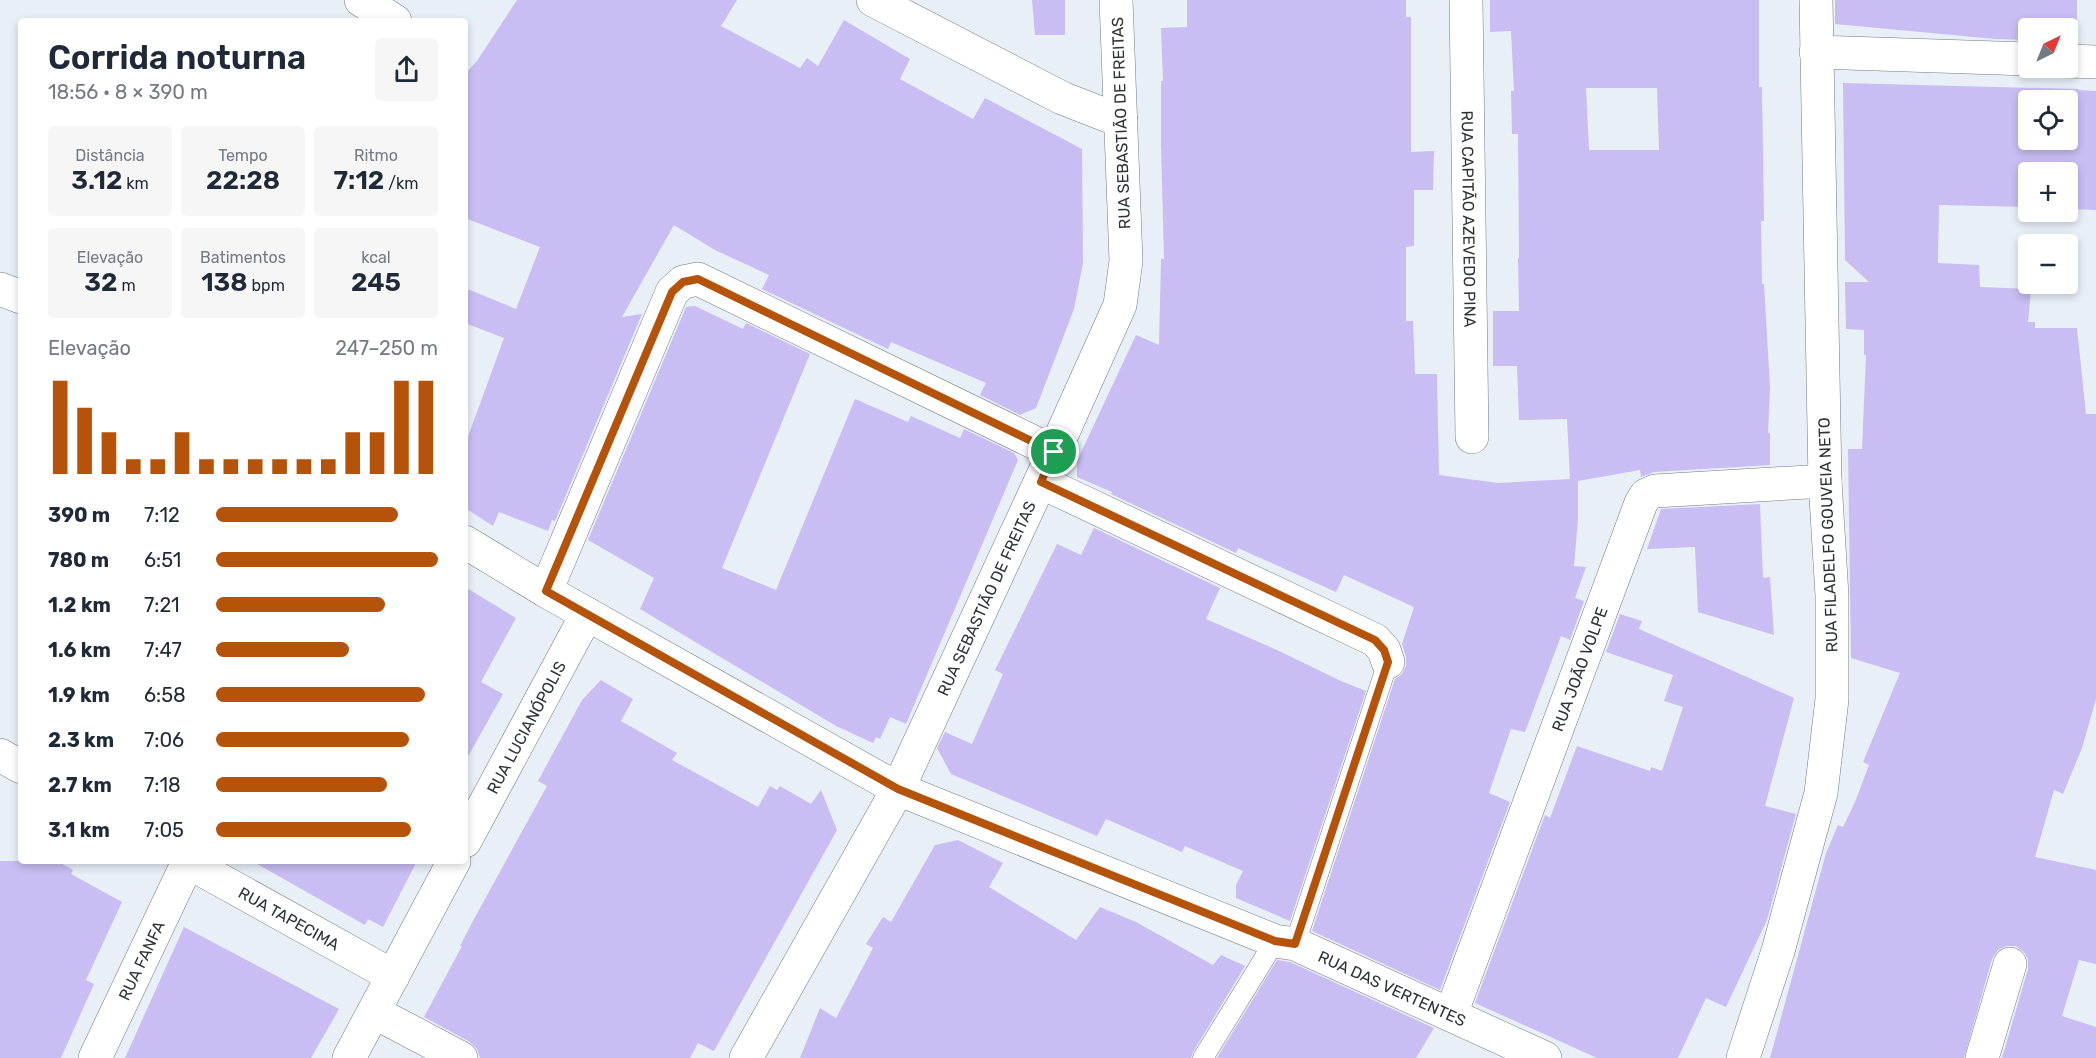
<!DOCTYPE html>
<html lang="pt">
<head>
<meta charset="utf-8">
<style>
  body { margin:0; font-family:Rubik,sans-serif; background:#f6f6f7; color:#1f2937; height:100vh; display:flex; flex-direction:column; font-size:22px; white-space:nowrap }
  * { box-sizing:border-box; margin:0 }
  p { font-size:20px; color:#747a83 }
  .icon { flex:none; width:33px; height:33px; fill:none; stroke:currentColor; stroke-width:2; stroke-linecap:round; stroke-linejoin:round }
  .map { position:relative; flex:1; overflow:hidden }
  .sheet { position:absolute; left:18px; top:18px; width:450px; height:846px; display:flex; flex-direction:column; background:#fff; border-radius:6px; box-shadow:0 3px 9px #0003 }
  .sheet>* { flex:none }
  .needle { width:39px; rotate:43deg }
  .buttons { position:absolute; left:2018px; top:18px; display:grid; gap:12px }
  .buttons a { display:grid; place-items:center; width:60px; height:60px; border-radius:6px; background:#fff; box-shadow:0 3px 9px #0003; font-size:30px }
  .pin { position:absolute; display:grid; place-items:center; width:51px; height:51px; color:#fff; margin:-26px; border:3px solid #fff; border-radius:50%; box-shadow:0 2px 6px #0007 }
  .round { display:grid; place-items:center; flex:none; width:63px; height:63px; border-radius:6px; background:#f6f6f7 }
  .summary { display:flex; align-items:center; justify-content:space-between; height:102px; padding:0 30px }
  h1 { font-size:33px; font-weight:600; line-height:45px }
  .metrics { display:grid; grid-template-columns:repeat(3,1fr); gap:9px; height:102px; padding:6px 30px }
  .metrics div { display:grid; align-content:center; border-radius:6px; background:#f6f6f7; text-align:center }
  .metrics b { font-size:26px; font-weight:600 }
  .metrics small { font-size:16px; font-weight:400 }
  .metrics p { font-size:16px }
  .chart { height:168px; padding:12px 30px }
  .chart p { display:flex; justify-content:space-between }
  .chart svg { width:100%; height:108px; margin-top:6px; stroke:#b45309; stroke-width:6 }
  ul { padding:0 30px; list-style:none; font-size:20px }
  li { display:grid; grid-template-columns:96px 72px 1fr; align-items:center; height:45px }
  li i { height:15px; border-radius:8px; background:#b45309 }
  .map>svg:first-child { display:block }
</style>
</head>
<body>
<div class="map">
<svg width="2096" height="1058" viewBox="0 0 2096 1058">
  <rect width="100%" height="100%" fill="#e8eff7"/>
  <!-- building -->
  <g fill="#c9bdf3" fill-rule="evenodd">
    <path d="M517,0h220l-16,26 79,42 7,-10 11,8 26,-46 66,39 -10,20 73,40 12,-21 97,51 1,114 -9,46 -38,99 -16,7 -40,-20 6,-12 -95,-41 -3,7 -126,-60 7,-14 -54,-25 -41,-25 -52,92 20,-3 -87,207 -3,-1 -4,11 -49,-19 -6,14 -28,-18v-63l39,-107 -39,-15v-35l51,21 24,-62 -75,-29v-144l12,-13z"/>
    <path d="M1032,0h33v35h-30z"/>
    <path d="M1187,0h219v17h5v135l23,-1 -1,39h-19v56l-8,1v74h7l2,53h22l2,101 59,8 72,-4 -3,-60 -48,1 -2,-54h-24v-55h26l-1,-53h1l-1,-124h-6l-1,-43h3l-3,-60 -21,1v-32h269v87h3l2,134h-3l1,63h2l6,104 -2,45h2v32l-116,7 -13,5 -1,-7 -62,11v38l-4,47 12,1 -11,31 9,3 -14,39 -9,-4 -36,96 -14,-3 -22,64 21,9 -70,188 -128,-59 83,-252 7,-5 4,-8v-9l-4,-13 12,-37 -70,-32 -8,17 -98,-44 -2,5 -125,-59 1,-2 -35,-15v-16l59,-126 23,10 2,-86h3l-3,-114v-64h2l-2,-53 26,-1zM1586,88h71l2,62h-70z"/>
    <path d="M1835,0h242v43l-10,-1v-14h-39v12l-33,-1 -160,-15z"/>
    <path d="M1843,83l235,6v1l18,1v119l-29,-1v-37h-39v35l-89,-2 -1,58 41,2 1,22 51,2 -3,33h7v6h42l9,86h10v285l-14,49 -19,46 -9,-4 -19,67 61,13v94l-17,-4 -17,56 34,11v31h-94l26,-89v-10l-4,-7 -8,-6h-10l-8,4 -6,9 -28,99h-194l56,-205 12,-28 5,2 12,-25 14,-37 -6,-3 37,-89 -49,-15 -3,-209h14l4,-94h-2v-25l-18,-1 -1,-47h24l-24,-22zM2028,100h39v40h-39z"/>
    <path d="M695,306l48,23 3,-6 64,31 -88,214 54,22 79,-191 53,23 3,-6 49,22 4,-9 50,24 4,7 -112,264 -16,-7 -10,22 -4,-2 -3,6 -37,-17 -196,-117 14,-31 -66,-38 98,-233z"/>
    <path d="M1760,504l3,74 7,-1 4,58 -76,-23 -3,-65 -48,2 14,-40z"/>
    <path d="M1094,528l126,60 -14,31 71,31 64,31 25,10 -76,230 -54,-23v-13l7,-14 -58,-25 -3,6 -76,-33 -9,17 -146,-62 -14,-26 8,-16 27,12 31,-70 -8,-4 62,-126 24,11z"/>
    <path d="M465,587l51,31 -35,64 22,12 -38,68z"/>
    <path d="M1620,614l22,7 -3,8 155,69 -29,108 31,8 -29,106 -41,87 -20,-9 -28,60h-81l-122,-55 70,-188 5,3 27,-72 73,25 1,-4 11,4 21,-64 -19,-6 9,-26 -67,-23z"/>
    <path d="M601,680l32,19 -12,22 56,32 -5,7 86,47 12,-21 7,4 3,-4 31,18 10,-14 16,40 -123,221 -16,-8 -8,15h-210l-3,-9 -7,-7 -46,-25 38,-71h-2l14,-27 73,-133 -9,-5 44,-81z"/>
    <path d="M958,840l45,23 -14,24 87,53 24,-33 36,15 77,43 8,-10 24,11 -52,86 -2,6h-391l20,-50 16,10 37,-70 -7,-4 17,-27 8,5 44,-77z"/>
    <path d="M0,861h57l16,9 -2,4 51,28 -36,78 8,4 -33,74h-61z"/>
    <path d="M252,861h165l-34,66 -15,-8 -3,6z"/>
    <path d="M184,927l155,82 -28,49h-186z"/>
    <path d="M1277,960l13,2 144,66 -18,30h-199z"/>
  </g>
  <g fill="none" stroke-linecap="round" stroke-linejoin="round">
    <defs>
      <g id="service">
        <path d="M1295,944l93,-282"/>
        <path d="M1203,1058l72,-117"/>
      </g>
      <g id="minor">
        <path d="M361,0l34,21"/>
        <path d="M873,0l189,98 59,23"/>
        <path id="s1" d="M1466,0l6,437"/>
        <path d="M1816,52l212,7"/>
        <path d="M2067,61l29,1"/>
        <path d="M0,289l21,8"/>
        <path d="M1041,482l334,158 9,10 4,12"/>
        <path id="s2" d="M465,542l81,49 352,198 377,152 20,3 250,114"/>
        <path d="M546,591l126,-299 11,-10 15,-3 356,173"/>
        <path d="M0,755l21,12"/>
        <path id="s3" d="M465,841l122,-227"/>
        <path id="s4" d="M186,861l207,115"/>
        <path d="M374,1012l87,46"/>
        <path id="s5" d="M1451,1014l190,-511 5,-8 9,-4 170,-10"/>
        <path id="s6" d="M95,1058l93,-196"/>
        <path d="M349,1058l105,-197"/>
        <path id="s7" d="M746,1058l152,-269 156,-337 66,-147 6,-44 -10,-261"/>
        <path d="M1743,1058l35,-107 43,-158 11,-94v-103l-7,-115 -9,-481"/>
        <path d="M1982,1058l28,-94"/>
      </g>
    </defs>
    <!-- service casing -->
    <use href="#service" stroke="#747a81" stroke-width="21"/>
    <!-- minor casing -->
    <use href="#minor" stroke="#747a81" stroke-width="34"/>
    <!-- service -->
    <use href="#service" stroke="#fff" stroke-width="20"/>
    <!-- minor -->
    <use href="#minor" stroke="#fff" stroke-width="33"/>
  </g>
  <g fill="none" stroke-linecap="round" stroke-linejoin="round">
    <defs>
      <path id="route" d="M698,279l356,173 -13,30 334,158 9,10 4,12 -93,282 -20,-3 -377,-152 -352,-198 126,-299 11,-10z"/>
    </defs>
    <!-- route casing -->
    <use href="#route" stroke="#fff" stroke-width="12"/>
    <!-- route -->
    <use href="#route" stroke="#b45309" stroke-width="8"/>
  </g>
  <g text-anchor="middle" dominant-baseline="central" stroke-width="4.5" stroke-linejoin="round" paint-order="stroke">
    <!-- street labels -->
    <g font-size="16" fill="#303335" stroke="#fff">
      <text transform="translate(1121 123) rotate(-92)">RUA SEBASTIÃO DE FREITAS</text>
      <text stroke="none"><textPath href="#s1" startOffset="219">RUA CAPITÃO AZEVEDO PINA</textPath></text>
      <text transform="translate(1828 535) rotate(-92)">RUA FILADELFO GOUVEIA NETO</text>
      <text stroke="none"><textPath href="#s7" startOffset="519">RUA SEBASTIÃO DE FREITAS</textPath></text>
      <text stroke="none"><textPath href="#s5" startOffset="368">RUA JOÃO VOLPE</textPath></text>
      <text stroke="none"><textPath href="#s3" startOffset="129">RUA LUCIANÓPOLIS</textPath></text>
      <text stroke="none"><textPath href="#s4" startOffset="118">RUA TAPECIMA</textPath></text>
      <text stroke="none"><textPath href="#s6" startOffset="108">RUA FANFA</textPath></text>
      <text stroke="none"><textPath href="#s2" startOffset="1032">RUA DAS VERTENTES</textPath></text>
    </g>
  </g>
</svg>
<div class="buttons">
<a><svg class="needle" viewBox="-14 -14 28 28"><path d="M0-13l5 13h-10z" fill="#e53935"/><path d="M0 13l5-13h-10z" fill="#747a83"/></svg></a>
<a><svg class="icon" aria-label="locate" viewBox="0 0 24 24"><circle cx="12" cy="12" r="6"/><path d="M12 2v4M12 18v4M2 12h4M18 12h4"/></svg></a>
<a>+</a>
<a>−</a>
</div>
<div class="pin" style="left:1054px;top:452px;background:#1e9e55"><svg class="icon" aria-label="arrive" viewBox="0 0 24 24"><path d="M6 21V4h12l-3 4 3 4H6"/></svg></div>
<section class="sheet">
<div class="summary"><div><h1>Corrida noturna</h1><p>18:56 · 8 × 390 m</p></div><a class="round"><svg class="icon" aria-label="share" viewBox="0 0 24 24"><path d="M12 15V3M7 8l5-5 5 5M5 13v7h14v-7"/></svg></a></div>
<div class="metrics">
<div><p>Distância</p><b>3.12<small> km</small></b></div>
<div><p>Tempo</p><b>22:28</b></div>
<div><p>Ritmo</p><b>7:12<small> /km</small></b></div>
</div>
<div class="metrics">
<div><p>Elevação</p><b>32<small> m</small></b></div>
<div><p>Batimentos</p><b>138<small> bpm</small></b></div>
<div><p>kcal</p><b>245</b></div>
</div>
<div class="chart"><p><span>Elevação</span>247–250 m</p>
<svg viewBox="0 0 160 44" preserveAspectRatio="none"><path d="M5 44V6M15 44V17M25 44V27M35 44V38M45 44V38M55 44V27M65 44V38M75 44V38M85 44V38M95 44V38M105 44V38M115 44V38M125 44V27M135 44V27M145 44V6M155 44V6"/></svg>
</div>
<ul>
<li><b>390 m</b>7:12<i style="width:82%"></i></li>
<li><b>780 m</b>6:51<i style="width:100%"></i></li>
<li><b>1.2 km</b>7:21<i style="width:76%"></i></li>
<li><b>1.6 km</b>7:47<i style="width:60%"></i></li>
<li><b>1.9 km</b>6:58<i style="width:94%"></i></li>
<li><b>2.3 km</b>7:06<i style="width:87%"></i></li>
<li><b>2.7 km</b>7:18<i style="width:77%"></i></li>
<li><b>3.1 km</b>7:05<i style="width:88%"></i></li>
</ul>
</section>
</div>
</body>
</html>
